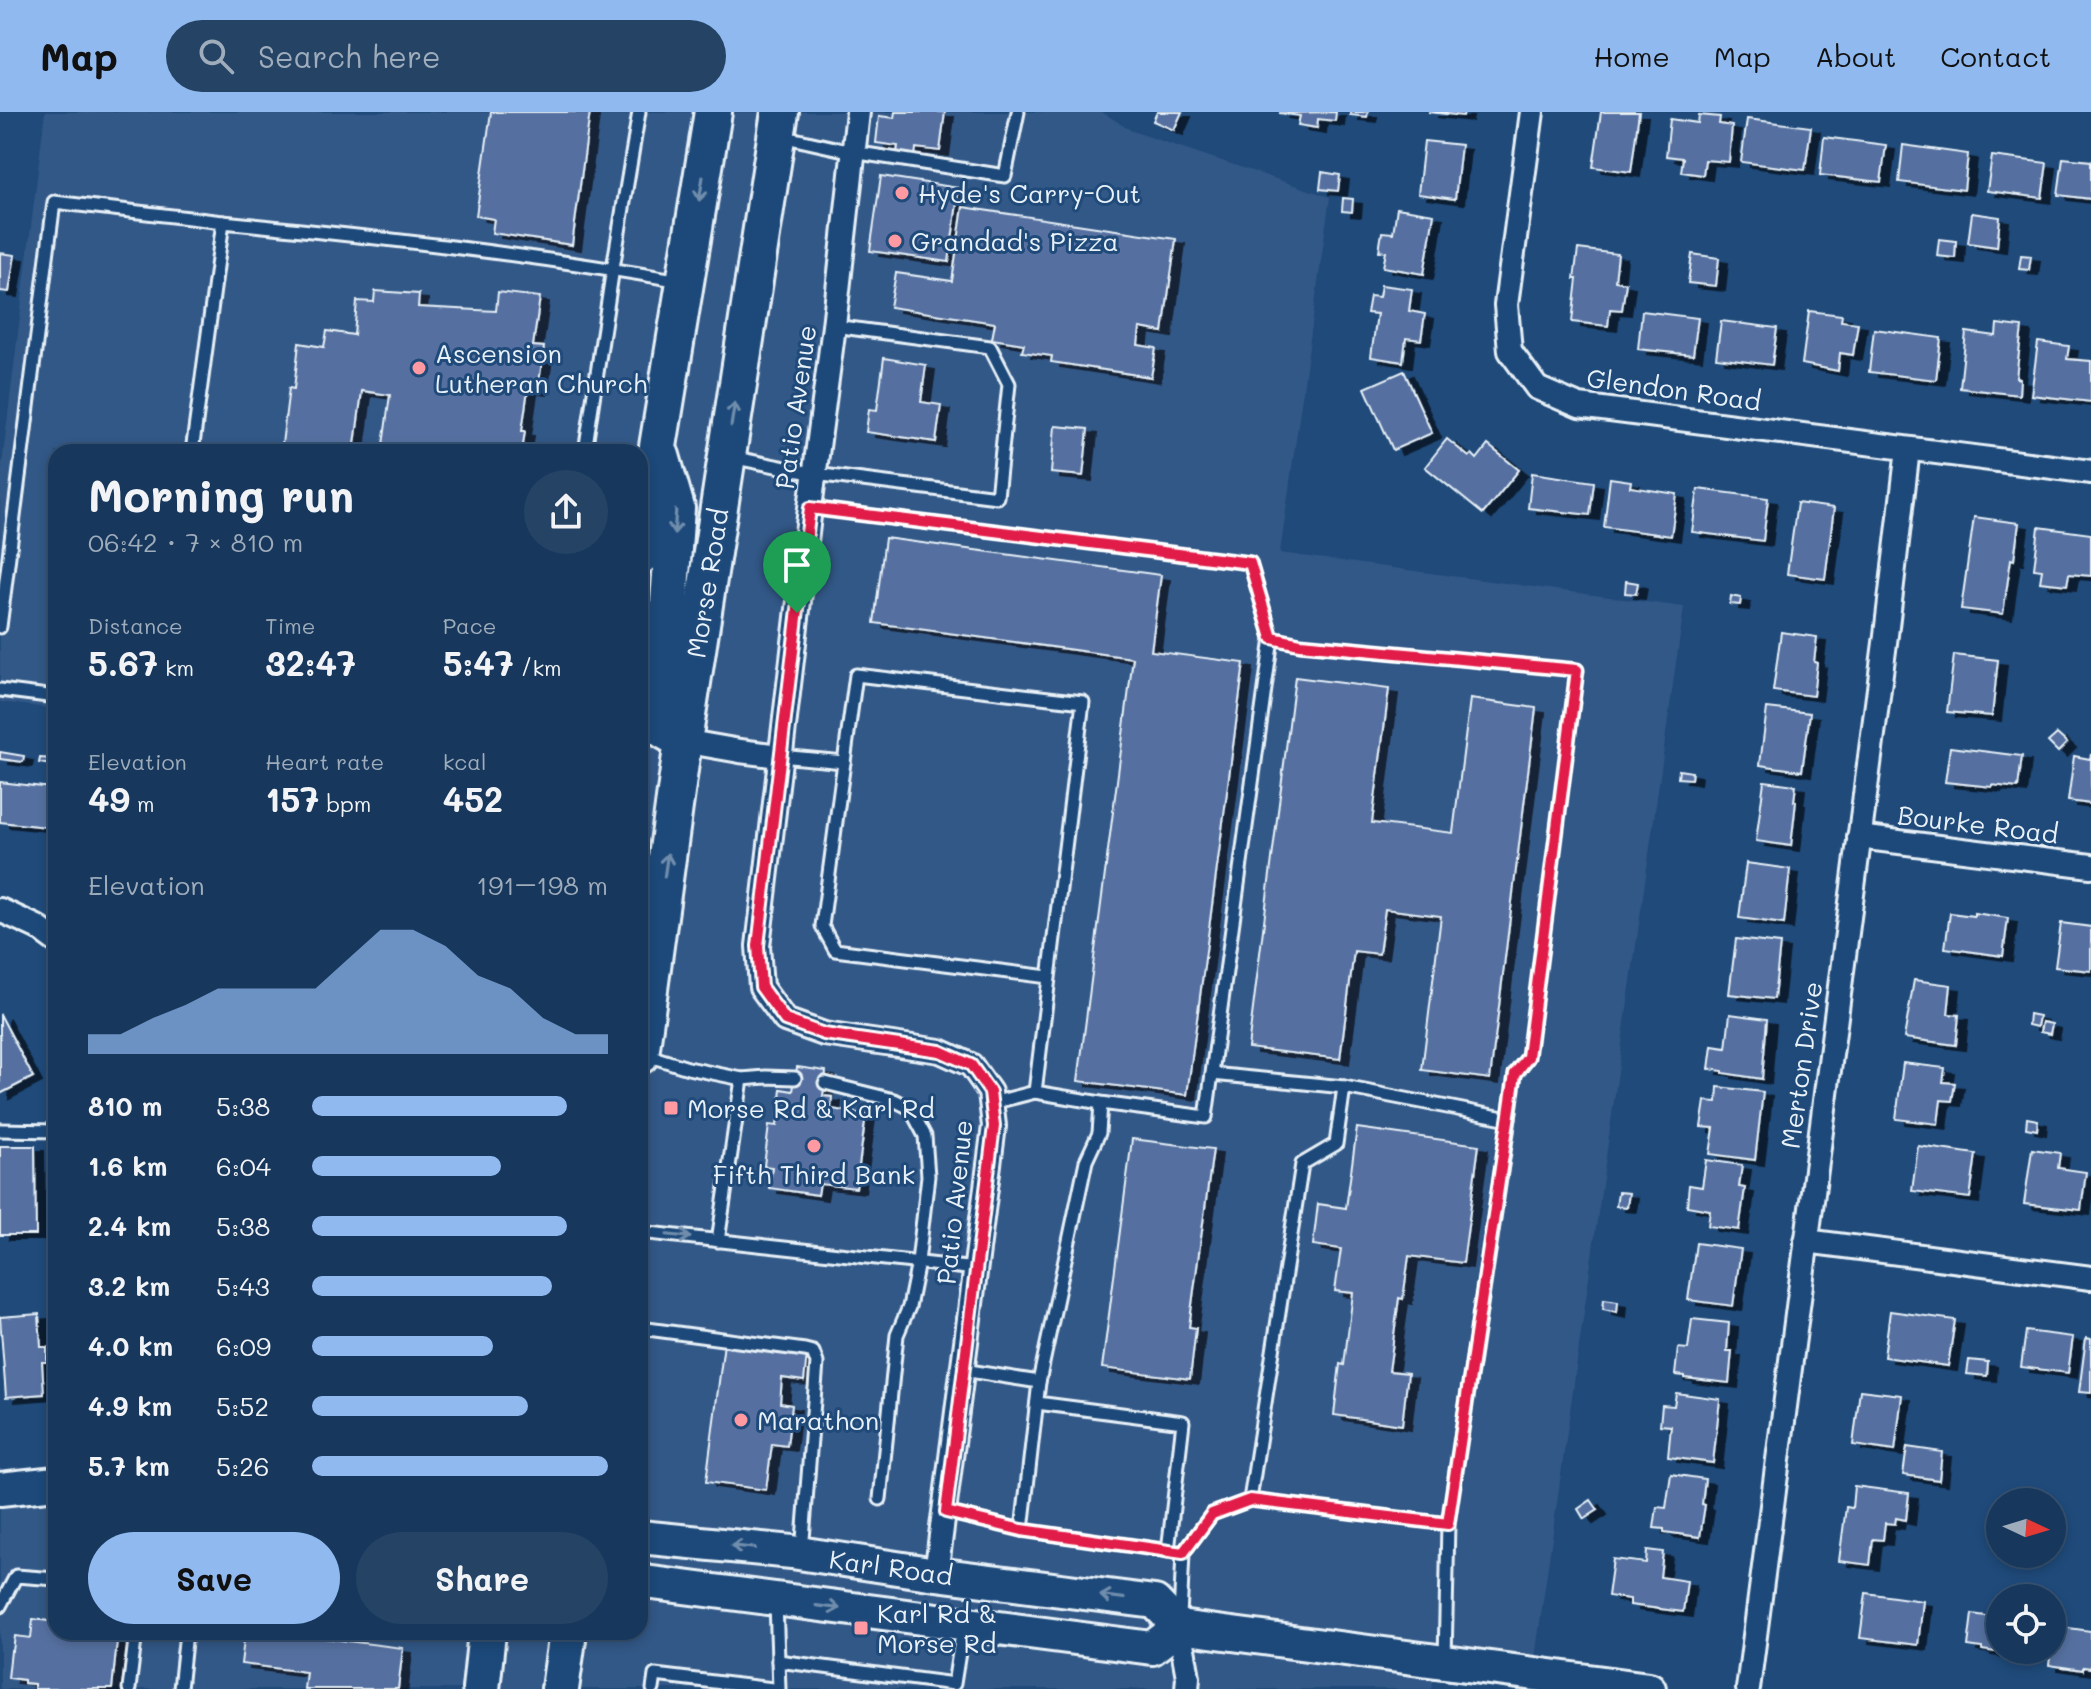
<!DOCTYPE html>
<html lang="en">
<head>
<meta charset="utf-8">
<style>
  body { margin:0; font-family:Mali,sans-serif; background:#244365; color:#f1f3f6; height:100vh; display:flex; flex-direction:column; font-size:30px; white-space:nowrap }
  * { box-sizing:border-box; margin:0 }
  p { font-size:26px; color:#9eacbb }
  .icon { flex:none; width:44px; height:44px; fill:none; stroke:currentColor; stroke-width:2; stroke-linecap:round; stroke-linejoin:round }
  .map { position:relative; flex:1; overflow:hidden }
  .drawer { position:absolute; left:48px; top:332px; width:600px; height:1196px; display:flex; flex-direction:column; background:#17385c; border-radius:24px; box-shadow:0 4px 12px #0003,0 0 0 2px #365272 }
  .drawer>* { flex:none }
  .needle { width:52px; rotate:94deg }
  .fabs { position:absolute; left:1986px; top:1376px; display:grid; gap:16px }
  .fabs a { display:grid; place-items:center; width:80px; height:80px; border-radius:50%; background:#17385c; box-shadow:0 4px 12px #0003,0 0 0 2px #365272; font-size:40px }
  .pin { position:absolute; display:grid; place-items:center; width:68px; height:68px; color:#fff; margin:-82px -34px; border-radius:50% 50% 50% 0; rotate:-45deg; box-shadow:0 0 8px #0007 }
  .pin .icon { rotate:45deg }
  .round { display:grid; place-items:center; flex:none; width:84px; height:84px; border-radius:42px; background:#244365 }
  .summary { display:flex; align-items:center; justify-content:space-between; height:136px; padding:0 40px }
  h1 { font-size:44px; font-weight:700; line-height:60px }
  .figures { display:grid; grid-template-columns:repeat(3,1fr); gap:12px; height:136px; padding:8px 40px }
  .figures div { display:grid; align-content:center }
  .figures b { font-size:34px; font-weight:700 }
  .figures small { font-size:22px; font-weight:400 }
  .figures p { font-size:22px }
  .chart { height:224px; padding:16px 40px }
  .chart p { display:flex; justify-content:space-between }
  .chart svg { width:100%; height:144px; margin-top:8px; fill:#90b9f0; opacity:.7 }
  .button { display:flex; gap:16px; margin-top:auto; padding:16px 40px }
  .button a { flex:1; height:92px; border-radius:48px; background:#90b9f0; color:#111; font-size:32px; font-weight:700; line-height:92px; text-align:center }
  .button a+a { background:#244365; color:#f1f3f6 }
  ul { padding:0 40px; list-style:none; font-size:26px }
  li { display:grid; grid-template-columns:128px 96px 1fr; align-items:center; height:60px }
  li i { height:20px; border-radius:10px; background:#90b9f0 }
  header { display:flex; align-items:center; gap:48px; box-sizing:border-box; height:112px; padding:0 40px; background:#90b9f0; color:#111 }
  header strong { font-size:38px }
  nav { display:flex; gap:44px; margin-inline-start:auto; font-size:28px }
  .search { width:560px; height:72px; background:#244365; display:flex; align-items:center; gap:20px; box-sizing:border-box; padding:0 28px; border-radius:44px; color:#9eacbb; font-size:30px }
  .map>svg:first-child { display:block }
</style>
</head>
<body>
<header>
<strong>Map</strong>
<div class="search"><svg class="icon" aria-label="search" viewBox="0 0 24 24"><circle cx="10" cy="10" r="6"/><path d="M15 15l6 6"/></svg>Search here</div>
<nav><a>Home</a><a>Map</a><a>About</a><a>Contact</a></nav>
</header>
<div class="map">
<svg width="2091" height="1577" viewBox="0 0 2091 1577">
  <defs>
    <filter id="shadow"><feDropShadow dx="9" dy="5" stdDeviation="0" flood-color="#0009"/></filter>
  </defs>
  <rect width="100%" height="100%" fill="#1f4a7a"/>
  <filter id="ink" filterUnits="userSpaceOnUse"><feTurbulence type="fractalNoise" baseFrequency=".0125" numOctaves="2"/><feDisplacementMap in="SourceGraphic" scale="16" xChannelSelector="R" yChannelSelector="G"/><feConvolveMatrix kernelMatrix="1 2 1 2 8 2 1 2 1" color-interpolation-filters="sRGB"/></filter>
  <g filter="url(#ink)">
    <!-- built -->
    <path fill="#335887" d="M45,0h1057l30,19 198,66 -50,356 404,54 -152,1072 -97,-12 -3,22h-1432v-201l56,-9v153h584v-1180h-584v257l-56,-7v-222z"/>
    <!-- building -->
    <g fill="#5570a0" stroke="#e8f1f8" stroke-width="2" filter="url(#shadow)">
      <path d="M491,0h99l-18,133 -80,-12 2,-14 -18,-3z"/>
      <path d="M895,0h50l-5,39 -24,-3 -1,8 -18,-3 1,-7 -22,-3 3,-27 15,2z"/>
      <path d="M1157,0h25l-8,18 -21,-9z"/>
      <path d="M1336,0l-1,9 -17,-2 -1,9 -19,-3 2,-9 -21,-3z"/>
      <path d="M1351,0h17l-1,5 -17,-2z"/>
      <path d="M1428,0h36l-1,4z"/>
      <path d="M1601,0h38l-8,60 -38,-5z"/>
      <path d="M1699,3l21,2 -1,7 13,2 -3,36 -24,-2 -2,15 -22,-3 2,-14 -17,-2 4,-37 28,4z"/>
      <path d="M1747,7l64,8 -6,43 -64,-8z"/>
      <path d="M1824,25l62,8 -5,37 -61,-7z"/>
      <path d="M1424,29l37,4 -6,54 -37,-5z"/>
      <path d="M1903,33l65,9 -4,36 -65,-8z"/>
      <path d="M1992,44l55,7 -5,35 -55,-7z"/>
      <path d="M2063,46l28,3v38l-33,-4z"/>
      <path d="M1322,60l18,3 -2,16 -18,-2z"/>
      <path d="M881,64l78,12 -10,74 -79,-11z"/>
      <path d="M1343,86l10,1 -1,13 -10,-1z"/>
      <path d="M963,95l213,32 -13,93 -23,-4 -2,17 18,3 -5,29 -100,-15 1,-6 -30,-4 2,-8 -32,-5 3,-16 -105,-16 6,-34 56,8z"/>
      <path d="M1397,96l37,6 -10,60 -41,-7 3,-15 -7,-1 3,-19 11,1z"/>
      <path d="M1972,101l28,4 -3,30 -29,-4z"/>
      <path d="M1939,127l17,2 -1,17 -18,-2z"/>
      <path d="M1578,137l40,5 -3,27 11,2 -4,27 -12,-1 -2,17 -36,-4 5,-43h-3z"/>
      <path d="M0,141l15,2 -6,37 -9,-1z"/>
      <path d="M1692,142l27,4 -3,28 -28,-3z"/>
      <path d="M2021,143l10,1 -2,14 -10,-1z"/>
      <path d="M1381,173l31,4 -3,22 16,3 -4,26 -15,-2 -3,24 -32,-5 6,-43 -10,-1 3,-17 9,1z"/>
      <path d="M375,179l44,3 -1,13 78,4 2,-19 42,5 -7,49 11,1 -6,43 -10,-1 -6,42h3l-3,21h-140l8,-57 -28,-4 -8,61h-73l8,-64 5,1 5,-46 25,4 3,-16 27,4 3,-34 17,1z"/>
      <path d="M1642,199l56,7 -5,37 -55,-6z"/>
      <path d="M1809,199l33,4 -1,6 17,2 -5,32 -13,-2 -2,18 -36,-7z"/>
      <path d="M1721,209l56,7 -5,37 -56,-7z"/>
      <path d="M1997,212l25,3 -6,51 4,1 -1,16 -59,-7 6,-56 30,4z"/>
      <path d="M1874,217l67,9 -5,42 -67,-8z"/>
      <path d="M2038,230l31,4 -2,13 24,2v41l-60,-7z"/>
      <path d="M884,246l42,7 -5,37 20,3 -5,37 -70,-10 3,-23 8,1z"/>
      <path d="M1404,259l28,62 -39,17 -28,-62z"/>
      <path d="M1055,314l33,3 -5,47 -32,-3z"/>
      <path d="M1447,327l22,18 3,-3 5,5 11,-14 31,25 -36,44 -58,-47z"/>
      <path d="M1532,361l62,9 -4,33 -62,-7z"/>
      <path d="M1610,366l21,3 -1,6 47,7 -6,42 -67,-9z"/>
      <path d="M1698,377l70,9 -5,43 -71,-9z"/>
      <path d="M1797,391l37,5 -9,71 -38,-5z"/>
      <path d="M1974,405l45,6 -5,37 -3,-1 -8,55 -42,-5z"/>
      <path d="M2039,415l52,7v42l-22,-2 -2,11 -27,-3 2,-12 -8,-1z"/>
      <path d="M885,426l276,37 -10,76 93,12 -57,432 -109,-14 55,-423 -259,-35z"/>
      <path d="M1626,469l12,2 -2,11 -11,-1z"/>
      <path d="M1731,484l10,2 -1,7 -10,-1z"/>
      <path d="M1781,520l36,5 -3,25 3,1 -4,33 -40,-5z"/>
      <path d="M1954,543l44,5 -6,56 -45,-4z"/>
      <path d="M1295,565l94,12 -17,134 81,10 17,-134 66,9 -46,371 -68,-9 19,-154 -56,-7 -6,45 -25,-3 -14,108 -92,-11z"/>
      <path d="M1767,596l43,5 -8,58 -42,-6z"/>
      <path d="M2057,622l10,9 -9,9 -10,-10z"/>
      <path d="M1950,635l72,9 -4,32 -26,-3v2l-47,-5z"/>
      <path d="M0,640l24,4 -1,6 -23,-3z"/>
      <path d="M2091,642v50l-23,-3 6,-45 16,3z"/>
      <path d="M40,646l13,1 -1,6 -13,-2z"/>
      <path d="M1679,658l13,2 -1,7 -13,-1z"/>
      <path d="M1764,669l32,4 -2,16h2l-5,45 -35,-5z"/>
      <path d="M0,670l51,6 -4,39 -47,-5z"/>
      <path d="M1746,751l44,6 -6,55 -45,-6z"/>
      <path d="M1950,801l24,3v-3l34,5 -5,38 -58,-8z"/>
      <path d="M2061,811l30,4v44l-36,-4z"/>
      <path d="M1736,827l44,5 -6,55 -45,-5z"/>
      <path d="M1914,868l37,5 -3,29 11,1 -3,30 -52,-7z"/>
      <path d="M0,902l33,63 -33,17z"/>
      <path d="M1730,902l37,5 -5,60 -39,-6v-2l-14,-2 3,-23 14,2z"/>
      <path d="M2029,902l10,2 -2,11 -9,-2z"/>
      <path d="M2042,910l10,2 -2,10 -10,-2z"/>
      <path d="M1903,951l42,5 -2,14 12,1 -3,18 -11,-1 -3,24 -42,-5z"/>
      <path d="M797,955l29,4 -3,25 9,1 -1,12 35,5 -10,74 -36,-4 -2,11 -49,-7 3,-21 -8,-1 5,-41 8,1 4,-37 12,2z"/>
      <path d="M1718,975l45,5 -8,68 -45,-6 4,-26 -13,-1 4,-26 12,1z"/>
      <path d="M2027,1006l11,2 -1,10 -11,-2z"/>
      <path d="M1357,1016l122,17 -16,118 -54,-7 -6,43 -4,-1 -10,73 19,2 -6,52 -68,-10 6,-51 4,1 9,-72 -18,-2 6,-42 -28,-4 5,-41 28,4z"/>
      <path d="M1132,1027l81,10 -24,178 7,1 -6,51 -88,-11z"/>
      <path d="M0,1034h35l1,89h-36z"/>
      <path d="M1918,1034l58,8 -6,44 -58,-7z"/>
      <path d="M2032,1037l28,4 -2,15 28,4 -5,38 -57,-6z"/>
      <path d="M1706,1048l36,5 -3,22 6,1 -6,42 -31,-4 2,-16 -23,-4 2,-21 13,2z"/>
      <path d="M1618,1080l11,1 -2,14 -11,-1z"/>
      <path d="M1696,1131l45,6 -8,57 -45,-6z"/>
      <path d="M1604,1187l14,2 -1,11 -14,-3z"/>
      <path d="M1890,1199l65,9 -7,46 -64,-9z"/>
      <path d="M39,1202l2,33h6v15h-5l2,32 -38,3 -6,-80z"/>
      <path d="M1692,1207l37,4 -2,28h5l-3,32 -44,-5v-2l-10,-1 3,-27 10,1z"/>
      <path d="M2026,1219l47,6 -5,36 -47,-6z"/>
      <path d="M2086,1226l5,1v54l-12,-1z"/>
      <path d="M724,1231l83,11 -3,27 -22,-3 -2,25 12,2 -5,41 -15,-2 -6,46 -60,-8z"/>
      <path d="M1969,1248l19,2 -1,14 -20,-2z"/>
      <path d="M1860,1278l42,5 -7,56 -42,-6z"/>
      <path d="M1676,1281l44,6 -7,64 -45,-6 3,-31 -11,-1 2,-20 12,1z"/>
      <path d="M1907,1335l35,5 -3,28 -36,-5z"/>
      <path d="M1671,1362l34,5 -3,25 3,1 -5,32 -36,-5v-3l-10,-1 3,-21 9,1z"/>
      <path d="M1854,1374l55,7 -3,27 -10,-2 -1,6 -10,-1 -2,17 -10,-1 -3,26 -31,-4 7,-54 6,1z"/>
      <path d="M1591,1388l7,10 -14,9 -6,-10z"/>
      <path d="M1647,1438l16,2 -3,25 27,4 -4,31 -53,-7v-6l-22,-3 5,-37 33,4z"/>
      <path d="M1866,1481l57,8 -5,44 -58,-7z"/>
      <path d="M1972,1502l28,4v32h30l-1,7 -47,-7v-2l-14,-2z"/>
      <path d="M33,1507l23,3v10h43l-1,7 19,2 -5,48h-78v-5l-10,-1v-3l-16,-2 3,-27h2l2,-15 16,2z"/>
      <path d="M2054,1514l37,5v37l-8,-1v3l-34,-5z"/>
      <path d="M245,1520h31l127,16 -5,41h-94l2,-17 -65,-8z"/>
    </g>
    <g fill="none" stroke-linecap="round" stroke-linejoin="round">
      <defs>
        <g id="service">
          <path d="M781,24l72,16 152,24 13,-64"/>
          <path d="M192,340l31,-230c153,15 306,32 458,59"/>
          <path d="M585,340l28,-184 26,-156"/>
          <path d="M731,345l84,17 182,23 12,-113 -19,-37 -156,-21"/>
          <path d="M810,396l440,55 22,75"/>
          <path d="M0,515l54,-425 169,20"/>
          <path d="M0,578l56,7"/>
          <path d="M780,644l64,6 12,-87 227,27 -48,390 66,11 -2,30 -13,28 -47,221 -17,148 161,23 29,-39 38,-14 52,-336 34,-20 8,-57 165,32 6,-45 13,-17 49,-387 -277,-26 -28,-6 -66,479 -105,-14"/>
          <path d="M844,650l-22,164 13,24 213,27"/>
          <path d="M643,942l45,14 54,11 24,-2 29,1"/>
          <path d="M1212,962l132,13"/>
          <path d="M825,971l69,17 16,8 15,28 3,40 -10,86 -9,45 -12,28 -17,164"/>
          <path d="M992,991l43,-11"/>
          <path d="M0,1018l56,1"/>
          <path d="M640,1120l336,37"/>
          <path d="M718,1129l24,-162"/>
          <path d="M640,1216l165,22 8,2 4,11 -15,189"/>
          <path d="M963,1258l76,12"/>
          <path d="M1037,1291l146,19 -15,129"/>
          <path d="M1250,1388l198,24 61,-405"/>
          <path d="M946,1400l76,18"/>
          <path d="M776,1490l3,87"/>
          <path d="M0,1494l16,-30 40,3"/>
          <path d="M1180,1505l3,-64"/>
          <path d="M1445,1547l3,-135"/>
          <path d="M778,1549l176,23 9,-57"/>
          <path d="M129,1577l7,-57"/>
          <path d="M180,1577l6,-57"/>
          <path d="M653,1577l2,-14 118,14"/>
        </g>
        <g id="minor">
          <path d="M858,0l-24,214 -24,182 -52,438 3,41 24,33 39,14 116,17 31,14 19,27 4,34 -58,448"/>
          <path d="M1532,0l-26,193 4,46 27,37 42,18 512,66"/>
          <path d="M683,629l57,10 39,5"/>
          <path d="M1859,725l232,29"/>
          <path d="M0,798l37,17 19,14"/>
          <path d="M1806,1129l285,37"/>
          <path d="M1179,1515l9,50 -1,12"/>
          <path d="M1748,1577l138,-1054 22,-186"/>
        </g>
        <g id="secondary">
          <path d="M0,1377l56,-6"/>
          <path d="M640,1425l152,15 144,22 219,28 24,25 470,62"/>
          <path d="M640,1467l5,3 507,66 27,-21"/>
        </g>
        <g id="primary">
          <path d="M661,344l15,52 -15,203 3,19 19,11"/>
          <path d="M640,444l73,-444"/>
          <path d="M640,943l43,-314 97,-629"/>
          <path d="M481,1577l6,-57"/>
          <path d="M560,1577l8,-57"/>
        </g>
      </defs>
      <!-- service casing -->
      <use href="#service" stroke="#e8f1f8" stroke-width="17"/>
      <!-- minor casing -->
      <use href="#minor" stroke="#e8f1f8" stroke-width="28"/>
      <!-- secondary casing -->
      <use href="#secondary" stroke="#e8f1f8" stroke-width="38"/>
      <!-- primary casing -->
      <use href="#primary" stroke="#e8f1f8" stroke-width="42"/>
      <!-- service -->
      <use href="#service" stroke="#1f4a7a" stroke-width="11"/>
      <!-- minor -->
      <use href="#minor" stroke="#1f4a7a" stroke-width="22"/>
      <!-- secondary -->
      <use href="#secondary" stroke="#1f4a7a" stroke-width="32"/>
      <!-- primary -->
      <use href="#primary" stroke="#1f4a7a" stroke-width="36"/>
    </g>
    <!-- one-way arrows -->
    <defs><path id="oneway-shaft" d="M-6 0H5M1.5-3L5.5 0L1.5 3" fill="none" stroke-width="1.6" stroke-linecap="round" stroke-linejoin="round" transform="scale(2)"/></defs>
    <g stroke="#6f8dac">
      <use href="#oneway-shaft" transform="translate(701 77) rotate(99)"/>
      <use href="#oneway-shaft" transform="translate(733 302) rotate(-81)"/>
      <use href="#oneway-shaft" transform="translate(675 410) rotate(94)"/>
      <use href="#oneway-shaft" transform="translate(666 753) rotate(-82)"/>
      <use href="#oneway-shaft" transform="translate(679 1124) rotate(6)"/>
      <use href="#oneway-shaft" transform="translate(743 1435) rotate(-174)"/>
      <use href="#oneway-shaft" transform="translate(1112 1485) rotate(-173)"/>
      <use href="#oneway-shaft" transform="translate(828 1495) rotate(7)"/>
    </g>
  </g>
  <g fill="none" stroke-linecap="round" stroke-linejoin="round" filter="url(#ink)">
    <defs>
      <path id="route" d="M810,396l440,55 22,75 28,6 277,26 -49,387 -13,17 -67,450 -198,-24 -38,14 -29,39 -161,-23 -76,-18 48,-386 -4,-34 -19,-27 -31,-14 -116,-17 -39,-14 -24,-33 -3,-41z"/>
    </defs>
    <!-- route casing -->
    <use href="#route" stroke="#fff" stroke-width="16"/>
    <!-- route -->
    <use href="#route" stroke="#e11d48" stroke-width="10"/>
  </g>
  <!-- markers -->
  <g fill="#ff9aa2" stroke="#1f4a7a" stroke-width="3">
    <circle cx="902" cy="81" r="8"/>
    <circle cx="895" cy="129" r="8"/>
    <circle cx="419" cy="256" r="8"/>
    <rect x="663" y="988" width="16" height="16" rx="4"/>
    <circle cx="814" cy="1034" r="8"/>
    <circle cx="741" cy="1308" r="8"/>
    <rect x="853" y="1508" width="16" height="16" rx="4"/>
  </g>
  <g text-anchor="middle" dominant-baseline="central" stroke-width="6" stroke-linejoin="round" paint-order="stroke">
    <!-- poi labels -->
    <g font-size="26" fill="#e8f1f8" stroke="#1f4a7a" text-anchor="start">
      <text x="918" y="81">Hyde's Carry-Out</text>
      <text x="911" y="129">Grandad's Pizza</text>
      <text x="435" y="241">Ascension<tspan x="435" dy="30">Lutheran Church</tspan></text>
      <text x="687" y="996">Morse Rd &amp; Karl Rd</text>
      <text x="814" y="1062" text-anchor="middle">Fifth Third Bank</text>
      <text x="757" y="1308">Marathon</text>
      <text x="877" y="1501">Karl Rd &amp;<tspan x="877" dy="30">Morse Rd</tspan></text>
    </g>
    <!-- street labels -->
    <g font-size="26" fill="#e8f1f8" stroke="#1f4a7a">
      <text transform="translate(1674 277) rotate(8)">Glendon Road</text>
      <text transform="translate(795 295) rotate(-82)">Patio Avenue</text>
      <text transform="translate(707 471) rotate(-81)">Morse Road</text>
      <text transform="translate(1978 712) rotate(7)">Bourke Road</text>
      <text transform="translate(1801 953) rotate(-82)">Merton Drive</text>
      <text transform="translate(954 1090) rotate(-84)">Patio Avenue</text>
      <text transform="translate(891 1455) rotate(8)">Karl Road</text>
    </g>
  </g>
</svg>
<div class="fabs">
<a><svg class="needle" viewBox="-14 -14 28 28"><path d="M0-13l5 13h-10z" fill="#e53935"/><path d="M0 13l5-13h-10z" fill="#9eacbb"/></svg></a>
<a><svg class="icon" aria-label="locate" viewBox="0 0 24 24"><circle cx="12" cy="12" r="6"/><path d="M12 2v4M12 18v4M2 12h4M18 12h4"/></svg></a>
</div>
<div class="pin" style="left:797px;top:501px;background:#1e9e55"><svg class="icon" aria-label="arrive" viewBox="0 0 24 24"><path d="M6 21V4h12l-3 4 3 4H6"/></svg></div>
<section class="drawer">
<div class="summary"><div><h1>Morning run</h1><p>06:42 · 7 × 810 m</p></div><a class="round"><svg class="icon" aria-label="share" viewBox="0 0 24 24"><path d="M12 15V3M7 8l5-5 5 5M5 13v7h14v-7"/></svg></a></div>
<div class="figures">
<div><p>Distance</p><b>5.67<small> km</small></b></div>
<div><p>Time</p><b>32:47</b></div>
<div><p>Pace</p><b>5:47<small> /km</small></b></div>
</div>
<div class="figures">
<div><p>Elevation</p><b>49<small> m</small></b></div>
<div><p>Heart rate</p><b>157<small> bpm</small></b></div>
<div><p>kcal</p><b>452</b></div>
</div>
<div class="chart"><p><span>Elevation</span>191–198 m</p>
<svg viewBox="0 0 160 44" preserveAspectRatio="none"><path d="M0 44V38L10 38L20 33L30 29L40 24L50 24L60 24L70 24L80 15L90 6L100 6L110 11L120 20L130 24L140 33L150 38L160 38V44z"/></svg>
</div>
<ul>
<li><b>810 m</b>5:38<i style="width:86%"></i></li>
<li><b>1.6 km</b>6:04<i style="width:64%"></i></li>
<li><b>2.4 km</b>5:38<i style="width:86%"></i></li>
<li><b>3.2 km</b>5:43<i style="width:81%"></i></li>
<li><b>4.0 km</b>6:09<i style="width:61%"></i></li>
<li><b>4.9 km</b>5:52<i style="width:73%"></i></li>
<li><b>5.7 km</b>5:26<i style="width:100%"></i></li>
</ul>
<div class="button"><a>Save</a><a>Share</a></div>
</section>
</div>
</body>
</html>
